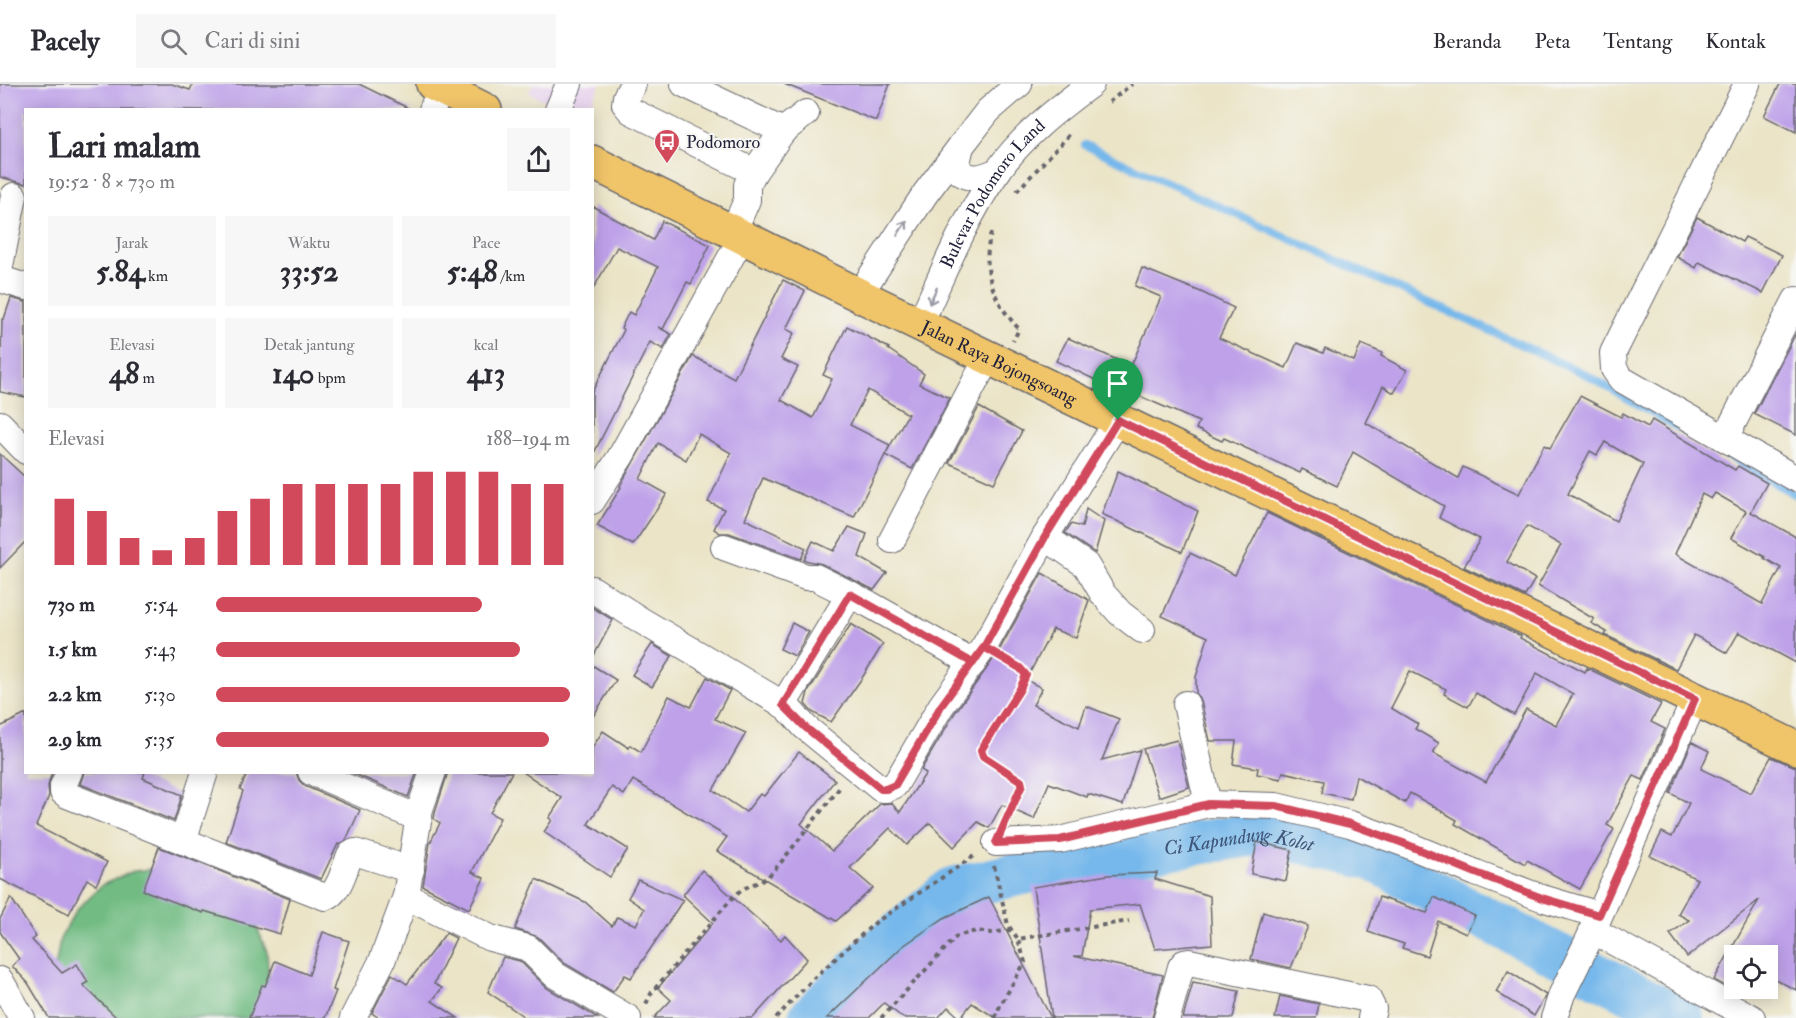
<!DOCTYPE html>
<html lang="id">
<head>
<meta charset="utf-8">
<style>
  body { margin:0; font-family:"IM FELL Double Pica",serif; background:#f7f7f7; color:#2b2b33; height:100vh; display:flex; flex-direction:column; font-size:22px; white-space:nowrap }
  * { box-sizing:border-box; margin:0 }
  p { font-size:20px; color:#7c7c81 }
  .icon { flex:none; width:33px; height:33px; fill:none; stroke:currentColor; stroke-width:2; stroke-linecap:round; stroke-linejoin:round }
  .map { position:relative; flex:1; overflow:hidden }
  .details { position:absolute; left:24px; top:24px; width:570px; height:666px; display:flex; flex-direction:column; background:#fff; border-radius:0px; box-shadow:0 3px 15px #0003 }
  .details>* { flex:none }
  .tools { position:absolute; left:1724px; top:861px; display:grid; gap:12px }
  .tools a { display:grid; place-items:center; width:54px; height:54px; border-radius:0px; background:#fff; box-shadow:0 3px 15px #0003; font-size:30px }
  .pin { position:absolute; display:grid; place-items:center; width:51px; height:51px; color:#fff; margin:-62px -26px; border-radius:50% 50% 50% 0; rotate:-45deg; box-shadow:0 0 6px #0007 }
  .pin .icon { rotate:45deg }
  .round { display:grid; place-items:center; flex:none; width:63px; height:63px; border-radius:0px; background:#f7f7f7 }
  .head { display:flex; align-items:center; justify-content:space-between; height:102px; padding:0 24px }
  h1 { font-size:33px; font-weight:700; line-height:45px }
  .figures { display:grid; grid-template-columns:repeat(3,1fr); gap:9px; height:102px; padding:6px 24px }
  .figures div { display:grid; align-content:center; border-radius:0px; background:#f7f7f7; text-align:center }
  .figures b { font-size:30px; font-weight:700 }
  .figures small { font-size:16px; font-weight:400 }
  .figures p { font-size:16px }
  .chart { height:168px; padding:12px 24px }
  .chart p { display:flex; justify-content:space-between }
  .chart svg { width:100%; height:108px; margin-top:6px; stroke:#d1495b; stroke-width:6 }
  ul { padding:0 24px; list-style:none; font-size:20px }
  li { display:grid; grid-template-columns:96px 72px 1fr; align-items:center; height:45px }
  li i { height:15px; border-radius:8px; background:#d1495b }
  header { display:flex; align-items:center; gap:36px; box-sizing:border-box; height:84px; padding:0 30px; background:#fff; border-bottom:2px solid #e1e1e2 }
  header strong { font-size:28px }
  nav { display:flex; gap:33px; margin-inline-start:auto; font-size:21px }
  .search { width:420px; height:54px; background:#f7f7f7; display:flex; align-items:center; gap:15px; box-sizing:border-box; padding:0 21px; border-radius:0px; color:#7c7c81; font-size:22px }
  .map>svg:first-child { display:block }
</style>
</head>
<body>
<header>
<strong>Pacely</strong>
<div class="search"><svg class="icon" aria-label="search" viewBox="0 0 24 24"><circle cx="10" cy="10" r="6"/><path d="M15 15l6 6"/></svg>Cari di sini</div>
<nav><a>Beranda</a><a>Peta</a><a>Tentang</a><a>Kontak</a></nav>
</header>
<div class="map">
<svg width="1796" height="934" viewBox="0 0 1796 934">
  <rect width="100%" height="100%" fill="#f6f6f2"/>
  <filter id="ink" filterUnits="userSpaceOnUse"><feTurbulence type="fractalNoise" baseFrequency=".0167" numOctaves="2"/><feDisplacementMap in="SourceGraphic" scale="12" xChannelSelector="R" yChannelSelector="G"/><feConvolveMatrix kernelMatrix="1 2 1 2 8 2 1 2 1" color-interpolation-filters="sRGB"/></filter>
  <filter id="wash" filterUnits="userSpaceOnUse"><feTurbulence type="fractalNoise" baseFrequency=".008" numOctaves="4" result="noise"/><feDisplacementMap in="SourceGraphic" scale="24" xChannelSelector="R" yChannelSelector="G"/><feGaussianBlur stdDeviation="1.35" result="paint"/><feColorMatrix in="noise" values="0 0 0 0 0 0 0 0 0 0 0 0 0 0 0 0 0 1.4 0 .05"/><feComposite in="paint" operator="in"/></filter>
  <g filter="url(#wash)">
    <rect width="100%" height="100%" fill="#ebe4c7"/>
    <!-- built -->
    <path fill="#e8d2ee" d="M533,0h67l-11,25h-26l-34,-16z"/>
    <!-- forest -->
    <path fill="#72bc83" stroke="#4a6f5f" stroke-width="1.5" d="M168,783l86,53 13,32 2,35 -9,31h-197l-9,-43 6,-36 17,-30 25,-24 32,-14z"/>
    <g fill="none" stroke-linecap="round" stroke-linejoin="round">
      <!-- stream -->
      <path stroke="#76b8eb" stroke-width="8" d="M1085,61l500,229 211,121"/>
      <!-- river -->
      <path stroke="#76b8eb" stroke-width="44" id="s1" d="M810,934l56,-57 86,-72 111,-25 200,-31 108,25 88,47 223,113"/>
    </g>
    <g id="blocks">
      <!-- building -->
      <g fill="#bea1e9" fill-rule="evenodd">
        <path d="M0,0h172l18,6 3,-6h166l53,26h-386v74l-26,-7z"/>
        <path d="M784,0h106l-14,37z"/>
        <path d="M1780,0h16v48l-32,-16z"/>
        <path d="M592,122l61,34 9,-19 48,24 -19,39 -4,-2 -24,47 -5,-2 13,7 -8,15 -13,-7 -58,115v-65l32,-62 -3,-2 8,-16 5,3 24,-48 -41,-20 -25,44z"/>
        <path d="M1697,133l45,25 3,-5 37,18 -19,38 -64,-31 -3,6 -19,-11z"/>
        <path d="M1142,184l59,24 33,16 -15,30 67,30 11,-25 26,10 2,-5 29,13 7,-17 21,9 -1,3 26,14 -13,23 -11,-7 -17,37 92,55 5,-11 56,27 25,-49 6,3 30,-52 41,21 2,-4 25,14 4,-7 83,50 3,-4 29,17 -16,29 45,25v126l-57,-31 -12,21 -33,-18 -18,34 -71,-34 2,-3 -16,-9 3,-4 -56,-33 23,-41 -34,-19 -20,36 28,17 -10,17 -61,-29 16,-28 -41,-21 5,-12 -91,-54 -16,34 -35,-17 -2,4 -76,-35 -2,3 -26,-12 3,-7 -87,-38 -2,3 -54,-26 12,-23 63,28 30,-69 -26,-11zM1605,358l38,22 -27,57 -48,-27 22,-43 7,4zM1715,409l31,18 -15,27 34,19 -1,1 17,10 -19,36 -87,-50 27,-60 9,5z"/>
        <path d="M783,196l22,11 -19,38 8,4 -13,26 17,8 -17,33 32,18 19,-39 -9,-4 24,-49 42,22 -1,1 36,25 -5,10 31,14 -38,71 -27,-14 23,-41 -40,-24 -18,35 40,20 -36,72 -91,-39 -18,41 61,29 -5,11 -72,-26h-9l-6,-4 10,-20 -16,-7 23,-49 -32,-19 -13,26 -28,-17 -18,36 27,15 -34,51 -36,-19 24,-39 -1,-1 73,-130 41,22z"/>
        <path d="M11,214l15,4v95l-26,-5 2,-73h2z"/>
        <path d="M1796,249v102l-42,-21z"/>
        <path d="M979,323l43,24 -28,52 -45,-20z"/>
        <path d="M0,370l26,24v63l-26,27z"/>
        <path d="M1118,387l80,40 -16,41 -80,-38z"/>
        <path d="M1086,425l18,12 -9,32 -30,-20 6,-9 11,3z"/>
        <path d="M1267,429l254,123 -1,2 65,34 2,-4 74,36 -10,18 14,7 -22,51 -9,-4 -27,49 7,4 -34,60 -53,-29 -2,4 -70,-40 2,-4 -47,-27 -5,10 -49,-27 -5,23 -29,-6 2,-12 -41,-9 -2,7 -24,-5 1,-6 -25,-4 3,-23h-26l-9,-40 -5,-8v-16l12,-40 -46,-21 28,-63 45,22zM1410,587l36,18 -2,5 24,13 8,-14 38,22 23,-42 36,21 -17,31 -30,-16 -40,73 -53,-29 6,-10 -24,-14 3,-5 -27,-16z"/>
        <path d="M849,443l18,7 -8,23 28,16 -13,17 -52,-26 -18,-4 9,-19 21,10z"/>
        <path d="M1042,489l47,27 -13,38 -23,-9 -27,51 16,8 -9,17 46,22 7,-21 33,13 -17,41 38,-10 -17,55 -35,-11 -1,3 -38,-14 -15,36 -32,-14 -13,23 -11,-6 -24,25 -24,-24 -23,22 -17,-17 -40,40 23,20 -37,33 -119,-70 10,-14 -94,-57 -9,15 -12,-8 -24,37 40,25 -18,28 -66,-45 8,-12 -3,-2 13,-20 -39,-26h69v-24l11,-17 26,17 1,-3 11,7 28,-56 22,11 16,-30 23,13 -15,29 31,14 -33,57 33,22 14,-18 4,2 35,-44 36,28 -34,44 31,27 48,-47 11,-1 9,9 26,-39 -5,-3 33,-56 43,-60z"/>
        <path d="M592,523l21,13 -21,39z"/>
        <path d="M792,539l17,9 -14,24 -15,-7z"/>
        <path d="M851,540l32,20 -21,34 -31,44 -19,-10 -7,-8 3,-12z"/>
        <path d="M652,560l20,12 -20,31 -20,-12z"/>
        <path d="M592,581l24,15 -24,38z"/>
        <path d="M26,630v58h26l-4,14 1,10 -13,30 71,36 -11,23 -9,-6 -18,35 -69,-35v-152z"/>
        <path d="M1177,656l12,47 -30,10 -16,-48z"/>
        <path d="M1692,658l17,9 -8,18 50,24 20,-36 25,10v223l-29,-15v-19h-33v32h4l-2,4 -22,-12 45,-80 -72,57 -17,-23 19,-14 -11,-6 19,-35 -47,-23 12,-24 10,5 17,-34 -19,-10z"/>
        <path d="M84,688h61l-2,6 39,17 -8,26 -94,-37z"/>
        <path d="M248,688h48l3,8 6,6 55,24 -14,30 -6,5 -2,-1 -17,35 -95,-37 17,-51 -3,-2z"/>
        <path d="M350,688h67l-9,25z"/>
        <path d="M448,688h64l-22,41 10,5 -28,54 12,6 -15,31 -46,-23 7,-43 10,-20 -6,-4 1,-6z"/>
        <path d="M1257,758l35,8 -6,31 -35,-7z"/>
        <path d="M159,763l131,52 -10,35 -76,-23 -1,2 -60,-23z"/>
        <path d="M702,786l79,70 4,-5 22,24 -54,59h-99l17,-18 -13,-12 55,-65 -30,-28z"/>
        <path d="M1157,789l-2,6 55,17 2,48 -57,5 -15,-45 -50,5 -8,47h-9l90,19 -11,43h-100l-19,-131 75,-12z"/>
        <path d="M536,795l49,23 27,24 5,-9 19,8 8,-16 -16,-11 10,-18 45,20 -52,78 -6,-3 -12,17 -49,-29 -26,-26 -23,-8z"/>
        <path d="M989,813l62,121h-55l-24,-15 -12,15 -12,-11 -10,11h-35l-19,-15 -15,15h-42l76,-72 41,-28z"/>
        <path d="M1379,813l48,16 7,-16 41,19 -9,18 -28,-13 -11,35 -25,-8 2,-4 -36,-12z"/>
        <path d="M11,814l25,39 -4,3 30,33 15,-9 11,18 -5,3 34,33h-68l-21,-35 -16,-17 7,-7 -19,-27v-13z"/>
        <path d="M1263,828l45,14 -17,42 -40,-9z"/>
        <path d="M323,848l26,9 -16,49 3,1 -11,27h-76l13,-33 3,1 10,-25 34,14z"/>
        <path d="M446,849l10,5 -22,46 8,4 -10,13 26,17h-79l-7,-5 20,-39 15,10z"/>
        <path d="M503,873l17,4 27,27 51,30h-72l-38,-26z"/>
        <path d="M1508,887l38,24 -12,21 -38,-24z"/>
        <path d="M1193,898l46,9 -6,27h-50z"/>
        <path d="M1280,912l39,8 -3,14h-41z"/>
      </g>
    </g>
  </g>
  <g filter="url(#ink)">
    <use href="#blocks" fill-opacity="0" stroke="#68666c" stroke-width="1.5"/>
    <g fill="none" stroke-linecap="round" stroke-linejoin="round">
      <defs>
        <g id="minor">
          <path d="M633,0l-7,13 -1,7 6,7 123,61"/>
          <path d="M684,0l99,47"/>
          <path d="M1747,0l-134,269 1,16 7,10 175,100"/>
          <path d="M432,26l9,-22"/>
          <path d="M558,26l11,-26"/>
          <path d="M961,62l-4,17 2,8c13,11 24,6 39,0"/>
          <path d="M733,148l14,-32v-15l7,-13 29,-41 23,-18"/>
          <path d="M0,182l14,-70"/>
          <path d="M0,195l26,8"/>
          <path d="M859,211l66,-101 36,-48 27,-35 31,-27"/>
          <path id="s2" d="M920,240c23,-52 45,-105 77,-152 24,-35 60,-63 94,-88"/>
          <path d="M0,340l26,27"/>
          <path d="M1725,354l71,-138"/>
          <path d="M592,417l29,-45 121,-219"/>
          <path d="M1045,453l41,28 17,29 17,19 22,17"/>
          <path d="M892,456l96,-183"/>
          <path d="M724,463l82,30h9l54,27 104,59"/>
          <path d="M592,505l50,32 144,85 19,21 76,62h5l9,-4 46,-79 43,-59 61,-110 73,-117"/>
          <path d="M1186,620l22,100"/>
          <path d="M783,621l67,-111"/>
          <path d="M69,688l-6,14v6l4,3 258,102c14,-3 20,-30 25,-42l5,-3 56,18"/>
          <path d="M311,688l107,46"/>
          <path d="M183,757l22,-69"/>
          <path d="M996,759l64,-3 148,-36 68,2 74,18 53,19 73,30 66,25 57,17"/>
          <path d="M406,812l84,42 38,10 27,27 73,43"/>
          <path d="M1592,846l160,88"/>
          <path d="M0,896l22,38"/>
          <path d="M353,934l29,-57 24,-65 14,-87 13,-37"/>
          <path d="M1167,934l14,-51 3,-4 5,-1 179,37 5,10 -2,9"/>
          <path d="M1554,934l8,-24 27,-55 106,-240"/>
        </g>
        <g id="major">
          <path d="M433,0l52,26"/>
          <path id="s3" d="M592,78l267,133 937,453"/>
        </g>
      </defs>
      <!-- minor casing -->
      <use href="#minor" stroke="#68666c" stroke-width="28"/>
      <!-- major casing -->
      <use href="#major" stroke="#68666c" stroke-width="36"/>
      <!-- path -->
      <g stroke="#68666c" stroke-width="4" stroke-dasharray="4.5 4.5" stroke-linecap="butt">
        <path d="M1109,18l23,-18"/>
        <path d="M1017,107l52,-56"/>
        <path d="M991,149c-10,37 2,68 28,96l-6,12"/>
        <path d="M1003,575l17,9 6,6 -6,15 -39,61 2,6 38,25v10l-13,27"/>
        <path d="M994,782l14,59 10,14 111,-18"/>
        <path d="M646,920l6,-12 82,-96 11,-8 22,-10 15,-17 59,-75"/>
        <path d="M776,934l39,-41 61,-55 101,-68"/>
        <path d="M881,934l76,-82 19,-5 15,2 20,-3"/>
        <path d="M995,934l4,-10 26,-46 -7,-23"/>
      </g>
      <!-- minor -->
      <use href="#minor" stroke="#fff" stroke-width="26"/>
      <!-- major -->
      <use href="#major" stroke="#f0c469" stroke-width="33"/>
    </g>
    <!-- one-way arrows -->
    <defs><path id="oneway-shaft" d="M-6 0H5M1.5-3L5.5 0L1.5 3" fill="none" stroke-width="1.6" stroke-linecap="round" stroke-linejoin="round" transform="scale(1.5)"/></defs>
    <g stroke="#9c9ca7">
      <use href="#oneway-shaft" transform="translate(902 144) rotate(-57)"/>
      <use href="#oneway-shaft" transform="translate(933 212) rotate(115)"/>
    </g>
  </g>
  <g fill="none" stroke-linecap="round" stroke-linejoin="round" filter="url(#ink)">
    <defs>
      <path id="route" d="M1118,336l-73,117 -61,110 -43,59 -46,79 -9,4h-5l-76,-62 -22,-22 67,-111 123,69 11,-16 36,21 6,7 -6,14 -39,61 2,6 38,25 1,4 -26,58 64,-3 149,-36 67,2 74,18 53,19 73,30 66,25 57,17 96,-216 -577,-279"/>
    </defs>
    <!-- route casing -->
    <use href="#route" stroke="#fff" stroke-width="12"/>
    <!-- route -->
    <use href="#route" stroke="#d1495b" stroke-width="8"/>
  </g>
  <!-- icons -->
  <defs>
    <symbol id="bus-pin" viewBox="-11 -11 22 30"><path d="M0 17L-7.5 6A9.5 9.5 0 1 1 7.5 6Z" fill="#d1495b" stroke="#f6f6f2"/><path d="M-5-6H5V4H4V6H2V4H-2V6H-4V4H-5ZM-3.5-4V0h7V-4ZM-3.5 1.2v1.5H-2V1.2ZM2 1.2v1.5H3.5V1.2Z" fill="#fff"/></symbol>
  </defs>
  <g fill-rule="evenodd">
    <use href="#bus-pin" x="652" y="43" width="30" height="40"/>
  </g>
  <g text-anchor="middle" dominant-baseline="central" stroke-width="4.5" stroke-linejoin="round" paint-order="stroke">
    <!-- poi labels -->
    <g font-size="18" fill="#22223b" stroke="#f6f6f2" text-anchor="start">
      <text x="686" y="58">Podomoro</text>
    </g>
    <!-- street labels -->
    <g font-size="18" fill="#22223b" stroke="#f6f6f2">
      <text stroke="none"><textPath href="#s2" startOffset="150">Bulevar Podomoro Land</textPath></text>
      <text stroke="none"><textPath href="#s3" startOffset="454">Jalan Raya Bojongsoang</textPath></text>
    </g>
    <!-- water labels -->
    <g font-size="20" font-style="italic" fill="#3f5679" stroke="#f6f6f2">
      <text stroke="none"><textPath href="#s1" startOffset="484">Ci Kapundung Kolot</textPath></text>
    </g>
  </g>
</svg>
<div class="tools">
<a><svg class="icon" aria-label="locate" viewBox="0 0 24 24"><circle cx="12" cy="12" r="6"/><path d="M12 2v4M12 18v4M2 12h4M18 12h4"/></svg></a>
</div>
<div class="pin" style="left:1118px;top:336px;background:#1e9e55"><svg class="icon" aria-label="arrive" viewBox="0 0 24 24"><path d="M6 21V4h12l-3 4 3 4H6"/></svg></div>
<section class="details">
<div class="head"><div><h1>Lari malam</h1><p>19:52 · 8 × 730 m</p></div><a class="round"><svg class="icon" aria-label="share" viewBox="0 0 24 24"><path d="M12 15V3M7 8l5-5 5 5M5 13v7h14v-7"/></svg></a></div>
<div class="figures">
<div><p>Jarak</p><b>5.84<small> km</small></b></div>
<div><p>Waktu</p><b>33:52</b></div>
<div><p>Pace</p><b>5:48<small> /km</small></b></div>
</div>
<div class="figures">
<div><p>Elevasi</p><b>48<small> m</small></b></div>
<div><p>Detak jantung</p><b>140<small> bpm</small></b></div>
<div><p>kcal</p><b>413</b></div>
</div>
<div class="chart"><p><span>Elevasi</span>188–194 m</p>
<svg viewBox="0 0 160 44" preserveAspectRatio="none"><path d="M5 44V17M15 44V22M25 44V33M35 44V38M45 44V33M55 44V22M65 44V17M75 44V11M85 44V11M95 44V11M105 44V11M115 44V6M125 44V6M135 44V6M145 44V11M155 44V11"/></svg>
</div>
<ul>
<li><b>730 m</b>5:54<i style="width:75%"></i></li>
<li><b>1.5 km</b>5:43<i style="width:86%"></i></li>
<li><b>2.2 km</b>5:30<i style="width:100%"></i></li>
<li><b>2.9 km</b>5:35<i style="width:94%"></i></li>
</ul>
</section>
</div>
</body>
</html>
